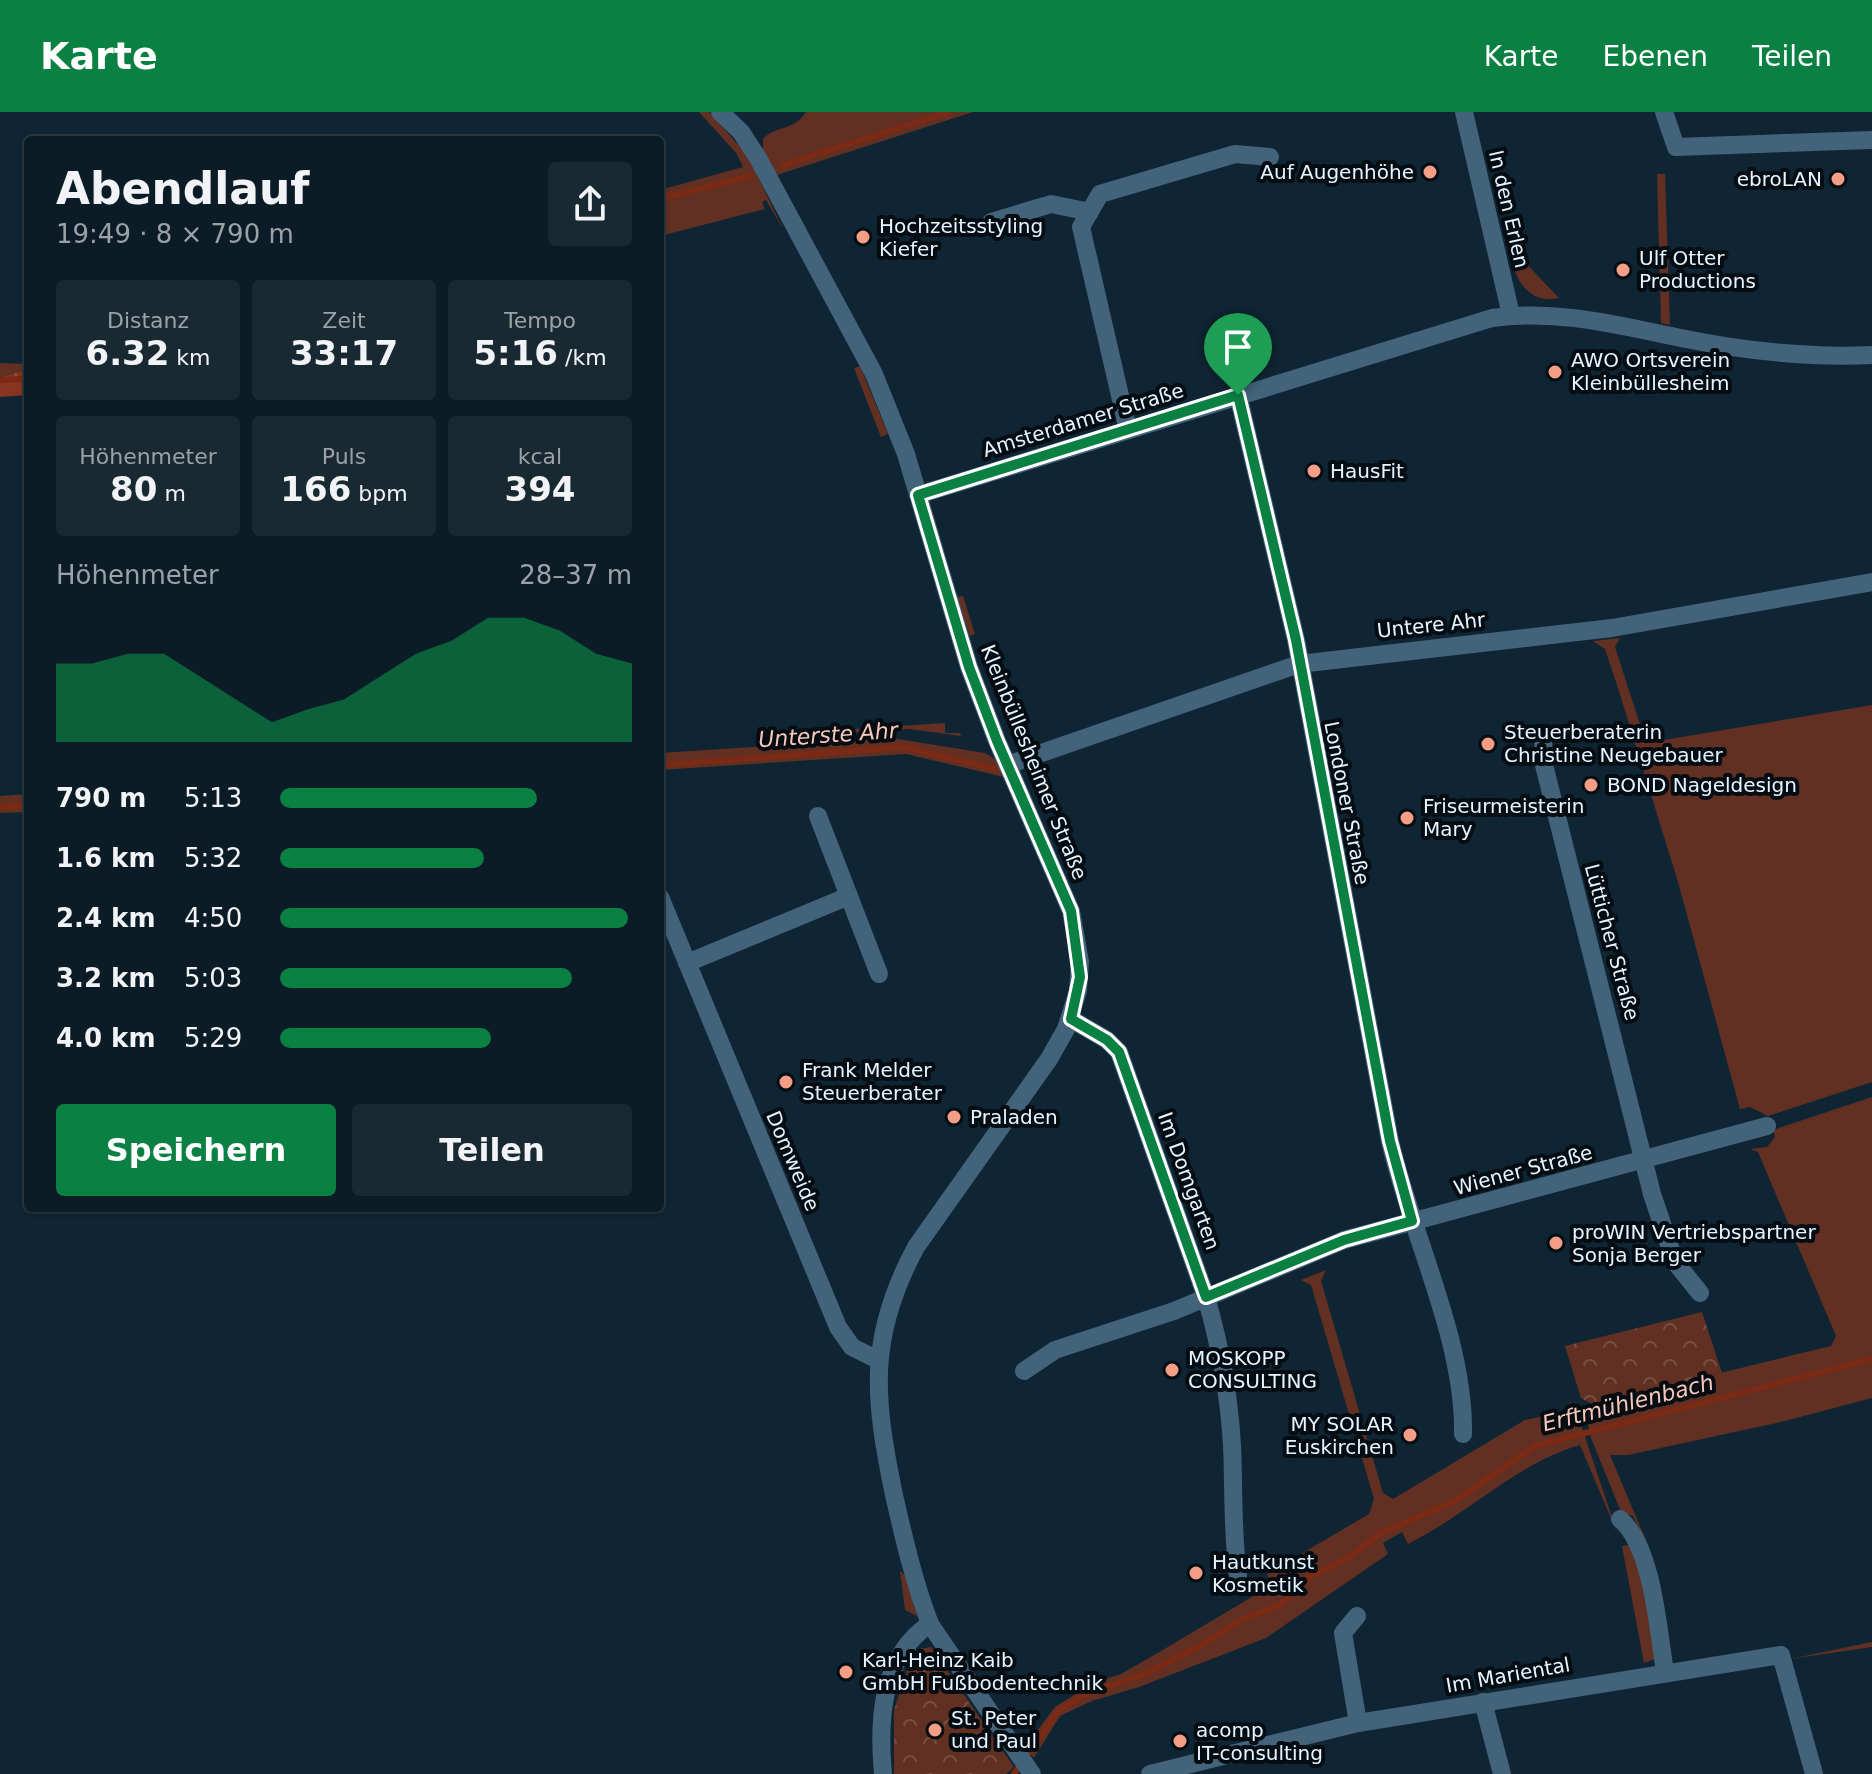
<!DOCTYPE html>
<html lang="de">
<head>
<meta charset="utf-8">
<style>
  body { margin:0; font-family:"DejaVu Sans",sans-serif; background:#192932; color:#f1f3f6; height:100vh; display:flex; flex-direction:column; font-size:30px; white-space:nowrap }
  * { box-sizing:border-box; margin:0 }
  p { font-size:26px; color:#9aa1a7 }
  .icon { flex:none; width:44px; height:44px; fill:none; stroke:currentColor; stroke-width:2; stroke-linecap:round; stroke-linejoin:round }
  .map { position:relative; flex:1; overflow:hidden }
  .side { position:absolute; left:24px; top:24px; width:640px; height:1076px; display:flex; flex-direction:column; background:#0b1c26; border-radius:8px; box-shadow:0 2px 6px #0004,0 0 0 2px #2b3a43 }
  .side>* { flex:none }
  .pin { position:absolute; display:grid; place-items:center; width:68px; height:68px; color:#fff; margin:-82px -34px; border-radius:50% 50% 50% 0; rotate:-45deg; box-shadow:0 0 8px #0007 }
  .pin .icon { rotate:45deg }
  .round { display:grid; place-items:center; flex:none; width:84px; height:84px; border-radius:8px; background:#192932 }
  .head { display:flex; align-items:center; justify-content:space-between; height:136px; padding:0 32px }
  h1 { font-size:44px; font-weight:700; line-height:60px }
  .stats { display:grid; grid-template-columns:repeat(3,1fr); gap:12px; height:136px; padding:8px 32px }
  .stats div { display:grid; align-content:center; border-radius:8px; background:#192932; text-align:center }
  .stats b { font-size:34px; font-weight:700 }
  .stats small { font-size:22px; font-weight:400 }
  .stats p { font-size:22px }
  .chart { height:224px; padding:16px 32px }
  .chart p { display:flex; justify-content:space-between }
  .chart svg { width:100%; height:144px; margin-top:8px; fill:#0b8043; opacity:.7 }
  .action { display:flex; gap:16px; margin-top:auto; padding:16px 32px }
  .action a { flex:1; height:92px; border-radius:8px; background:#0b8043; color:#fff; font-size:32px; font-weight:700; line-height:92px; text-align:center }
  .action a+a { background:#192932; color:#f1f3f6 }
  ul { padding:0 32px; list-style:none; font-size:26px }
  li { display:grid; grid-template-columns:128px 96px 1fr; align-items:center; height:60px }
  li i { height:20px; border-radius:10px; background:#0b8043 }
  header { display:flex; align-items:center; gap:48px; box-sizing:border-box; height:112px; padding:0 40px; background:#0b8043; color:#fff }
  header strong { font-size:38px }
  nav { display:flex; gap:44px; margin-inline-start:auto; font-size:28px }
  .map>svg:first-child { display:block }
</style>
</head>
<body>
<header>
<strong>Karte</strong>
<nav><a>Karte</a><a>Ebenen</a><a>Teilen</a></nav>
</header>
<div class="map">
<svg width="1872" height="1662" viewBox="0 0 1872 1662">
  <defs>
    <pattern id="forest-crowns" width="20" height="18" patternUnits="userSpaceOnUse" patternTransform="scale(2)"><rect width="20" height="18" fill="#883520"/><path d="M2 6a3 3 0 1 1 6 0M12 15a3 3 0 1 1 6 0" fill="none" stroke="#995341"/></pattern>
    <pattern id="park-crowns" width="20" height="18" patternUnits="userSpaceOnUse" patternTransform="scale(2)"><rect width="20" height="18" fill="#613023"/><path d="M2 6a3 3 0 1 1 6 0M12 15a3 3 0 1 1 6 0" fill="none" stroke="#784f44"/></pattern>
  </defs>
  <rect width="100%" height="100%" fill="#0f2533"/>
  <!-- grass -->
  <g fill="#613023">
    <path d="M699,0h10l39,44 35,73 -17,-29 -4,2 3,7 -105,27v-46l83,-23 -6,-13z"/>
    <path d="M806,0h167l-196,63 -14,-24v-12c13,-14 32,-8 43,-27z"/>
    <path d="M1657,62h8l5,151 -9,-2z"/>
    <path d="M1513,142l6,2 40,42c-29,7 -43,-17 -49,-41z"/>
    <path d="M0,251l28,1v6l-28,7z"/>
    <path d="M860,254l28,68 -7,3 -27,-69z"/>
    <path d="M963,484l12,38 -5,2 -14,-39z"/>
    <path d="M1620,526l-5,9 31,96 226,-38v377l-104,34 -18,-9 -10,2 -62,-227 -60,-194 -13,-39 -12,-8z"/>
    <path d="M994,545v12l23,64 -9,-5 -19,-68z"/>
    <path d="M959,610l-14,1v10h15l1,3 -52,-7 -69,4 -1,-3z"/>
    <path d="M892,626l93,15 13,8 6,16 -98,-23 -246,16v-17z"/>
    <path d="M28,682v18l-28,1v-17z"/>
    <path d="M1872,985v301l-91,24 -153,33h-18l40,95 -17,-34 -12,-4 -30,-74 -7,-32 247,-60 5,-10 -78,-184 -8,-3 17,-2 8,-10 -2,-7z"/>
    <path d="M1326,1158l-5,11 62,212 10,6 132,-79 38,-8 7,-10 9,17 39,116 -38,-90c-63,18 -112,69 -172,99l-6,-12 -19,11 5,11 -122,84 -127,49 -47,14 -32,15 -26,42 -9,-11 30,-40 38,-24 28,-9 40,-23 111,-66 -5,-11 102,-60 5,-15 -63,-214 -10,-5z"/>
    <path d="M1629,1433l13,28 13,86 -11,4 -22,-117z"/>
    <path d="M900,1459l5,4 12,41 -12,-6z"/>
    <path d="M1872,1530v5l-82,12z"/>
  </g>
  <!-- forest -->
  <path fill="url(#forest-crowns)" d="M28,258v25l-28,2v-20z"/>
  <!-- park -->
  <g fill="url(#park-crowns)">
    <path d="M1702,1200l20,61 -130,31 -11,-6 -16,-52z"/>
    <path d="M931,1535l83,120 -8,7h-112v-64l20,-60z"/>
  </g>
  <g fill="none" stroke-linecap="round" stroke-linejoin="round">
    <!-- stream -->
    <g stroke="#7b2a15" stroke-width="6">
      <path d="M783,53l166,-53"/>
      <path d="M660,87l91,-23"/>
      <path d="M0,268l21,-1"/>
      <path d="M660,653l244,-18 92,22"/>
      <path d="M0,695l28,-2"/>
      <path d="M1014,1662l45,-64 32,-18 54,-18 67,-35 29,-19 39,-15 31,-29 37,-18 33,-25 74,-32 80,-55 337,-87"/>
    </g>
    <!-- minor -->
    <g stroke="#42637a" stroke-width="18">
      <path d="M720,0l21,20 17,26 116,216 32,80 63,213 28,74 74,170 9,51 -2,29 -12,38 -17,30 -133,188c-49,91 -42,151 -22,248 10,44 20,87 36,129l102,150"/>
      <path d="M1464,0l47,203"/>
      <path d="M1664,0l12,35 196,-7"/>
      <path d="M991,110l60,-18 39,8"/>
      <path d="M1238,283l58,245 94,501c21,93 75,199 73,293"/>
      <path d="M1128,318l-47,-203 19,-33 135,-40 35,3"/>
      <path d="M918,383l574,-177c66,-9 125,7 189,20 63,13 127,20 191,17"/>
      <path d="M1543,622l1,31 108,429 23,68 25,31"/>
      <path d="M1007,653l292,-101 313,-36 260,-46"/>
      <path d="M818,704l61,158"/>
      <path d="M660,785l178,430 14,20 26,13"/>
      <path d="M687,851l162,-67"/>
      <path d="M1071,907l36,21 12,12 87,245c14,48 23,98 26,148 2,44 0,87 6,131"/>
      <path d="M1024,1259l31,-21 119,-39 170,-71 423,-114"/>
      <path d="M1620,1407c33,28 38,111 45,153"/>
      <path d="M1357,1504l-14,17 15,90"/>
      <path d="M1483,1590l19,72"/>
      <path d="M883,1662c-5,-53 -2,-118 47,-150"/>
      <path d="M1150,1662l208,-51 423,-68 33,119"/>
    </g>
  </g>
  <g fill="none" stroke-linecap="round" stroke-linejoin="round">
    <defs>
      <path id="route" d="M1238,283l58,245 94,501 22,80 -68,19 -138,57 -87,-245 -12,-12 -36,-21 9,-42 -9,-66 -74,-170 -28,-74 -51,-172z"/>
    </defs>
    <!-- route casing -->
    <use href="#route" stroke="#fff" stroke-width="16"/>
    <!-- route -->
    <use href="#route" stroke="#0b8043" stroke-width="10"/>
  </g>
  <!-- markers -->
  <g fill="#f49e88" stroke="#050d13" stroke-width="3">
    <circle cx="1430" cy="60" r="8"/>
    <circle cx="1838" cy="67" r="8"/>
    <circle cx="863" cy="125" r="8"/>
    <circle cx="1623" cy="158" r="8"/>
    <circle cx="1555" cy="260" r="8"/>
    <circle cx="1314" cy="359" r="8"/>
    <circle cx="1488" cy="632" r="8"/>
    <circle cx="1591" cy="673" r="8"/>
    <circle cx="1407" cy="706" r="8"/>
    <circle cx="786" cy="970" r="8"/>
    <circle cx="954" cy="1005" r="8"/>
    <circle cx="1556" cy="1131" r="8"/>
    <circle cx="1172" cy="1258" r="8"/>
    <circle cx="1410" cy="1323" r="8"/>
    <circle cx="1196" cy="1461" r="8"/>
    <circle cx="846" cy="1560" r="8"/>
    <circle cx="935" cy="1618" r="8"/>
    <circle cx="1180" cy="1629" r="8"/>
  </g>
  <g text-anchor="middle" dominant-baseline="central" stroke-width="8" stroke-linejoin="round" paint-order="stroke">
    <!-- poi labels -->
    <g font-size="20" fill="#e8f5ff" stroke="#050d13" text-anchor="start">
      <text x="1414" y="60" text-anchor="end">Auf Augenhöhe</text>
      <text x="1822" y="67" text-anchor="end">ebroLAN</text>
      <text x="879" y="114">Hochzeitsstyling<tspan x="879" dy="23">Kiefer</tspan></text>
      <text x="1639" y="146">Ulf Otter<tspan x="1639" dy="23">Productions</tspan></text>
      <text x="1571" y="248">AWO Ortsverein<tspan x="1571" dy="23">Kleinbüllesheim</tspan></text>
      <text x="1330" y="359">HausFit</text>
      <text x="1504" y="620">Steuerberaterin<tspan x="1504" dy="23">Christine Neugebauer</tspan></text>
      <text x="1607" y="673">BOND Nageldesign</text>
      <text x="1423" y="694">Friseurmeisterin<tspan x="1423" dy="23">Mary</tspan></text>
      <text x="802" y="958">Frank Melder<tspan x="802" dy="23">Steuerberater</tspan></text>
      <text x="970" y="1005">Praladen</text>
      <text x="1572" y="1120">proWIN Vertriebspartner<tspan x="1572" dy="23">Sonja Berger</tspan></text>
      <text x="1188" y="1246">MOSKOPP<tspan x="1188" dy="23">CONSULTING</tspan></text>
      <text x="1394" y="1312" text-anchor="end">MY SOLAR<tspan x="1394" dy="23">Euskirchen</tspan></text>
      <text x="1212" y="1450">Hautkunst<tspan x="1212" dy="23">Kosmetik</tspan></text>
      <text x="862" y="1548">Karl-Heinz Kaib<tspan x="862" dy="23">GmbH Fußbodentechnik</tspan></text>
      <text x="951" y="1606">St. Peter<tspan x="951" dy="23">und Paul</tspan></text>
      <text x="1196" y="1618">acomp<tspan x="1196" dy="23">IT-consulting</tspan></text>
    </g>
    <!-- street labels -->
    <g font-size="20" fill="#e8f5ff" stroke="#050d13">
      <text transform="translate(1509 97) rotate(77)">In den Erlen</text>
      <text transform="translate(1083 308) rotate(-17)">Amsterdamer Straße</text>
      <text transform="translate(1431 513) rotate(-6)">Untere Ahr</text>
      <text transform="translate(1034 650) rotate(68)">Kleinbüllesheimer Straße</text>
      <text transform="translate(1347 691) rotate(79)">Londoner Straße</text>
      <text transform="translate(1612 830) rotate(75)">Lütticher Straße</text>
      <text transform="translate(793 1049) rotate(67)">Domweide</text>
      <text transform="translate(1523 1058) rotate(-15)">Wiener Straße</text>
      <text transform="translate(1189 1069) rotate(70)">Im Domgarten</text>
      <text transform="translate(1508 1563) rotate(-10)">Im Mariental</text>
    </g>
    <!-- water labels -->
    <g font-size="22" font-style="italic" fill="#f9c8bb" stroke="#050d13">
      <text transform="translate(828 623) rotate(-4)">Unterste Ahr</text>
      <text transform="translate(1628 1291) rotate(-14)">Erftmühlenbach</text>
    </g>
  </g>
</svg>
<div class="pin" style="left:1238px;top:283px;background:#1e9e55"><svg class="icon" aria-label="arrive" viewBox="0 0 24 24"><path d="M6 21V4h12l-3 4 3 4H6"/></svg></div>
<section class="side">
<div class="head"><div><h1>Abendlauf</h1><p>19:49 · 8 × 790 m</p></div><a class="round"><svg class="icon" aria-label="share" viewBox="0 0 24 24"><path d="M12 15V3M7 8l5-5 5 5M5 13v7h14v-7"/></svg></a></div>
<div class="stats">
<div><p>Distanz</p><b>6.32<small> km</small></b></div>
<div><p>Zeit</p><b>33:17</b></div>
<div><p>Tempo</p><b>5:16<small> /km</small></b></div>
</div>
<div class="stats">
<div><p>Höhenmeter</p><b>80<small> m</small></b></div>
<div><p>Puls</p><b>166<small> bpm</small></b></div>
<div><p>kcal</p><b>394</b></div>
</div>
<div class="chart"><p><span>Höhenmeter</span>28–37 m</p>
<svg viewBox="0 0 160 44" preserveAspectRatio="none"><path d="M0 44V20L10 20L20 17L30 17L40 24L50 31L60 38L70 34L80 31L90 24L100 17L110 13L120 6L130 6L140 10L150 17L160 20V44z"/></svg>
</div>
<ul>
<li><b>790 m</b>5:13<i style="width:73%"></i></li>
<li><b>1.6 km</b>5:32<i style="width:58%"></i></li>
<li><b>2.4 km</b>4:50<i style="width:99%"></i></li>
<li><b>3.2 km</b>5:03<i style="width:83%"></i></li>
<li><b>4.0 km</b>5:29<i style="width:60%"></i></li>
</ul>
<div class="action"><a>Speichern</a><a>Teilen</a></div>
</section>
</div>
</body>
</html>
